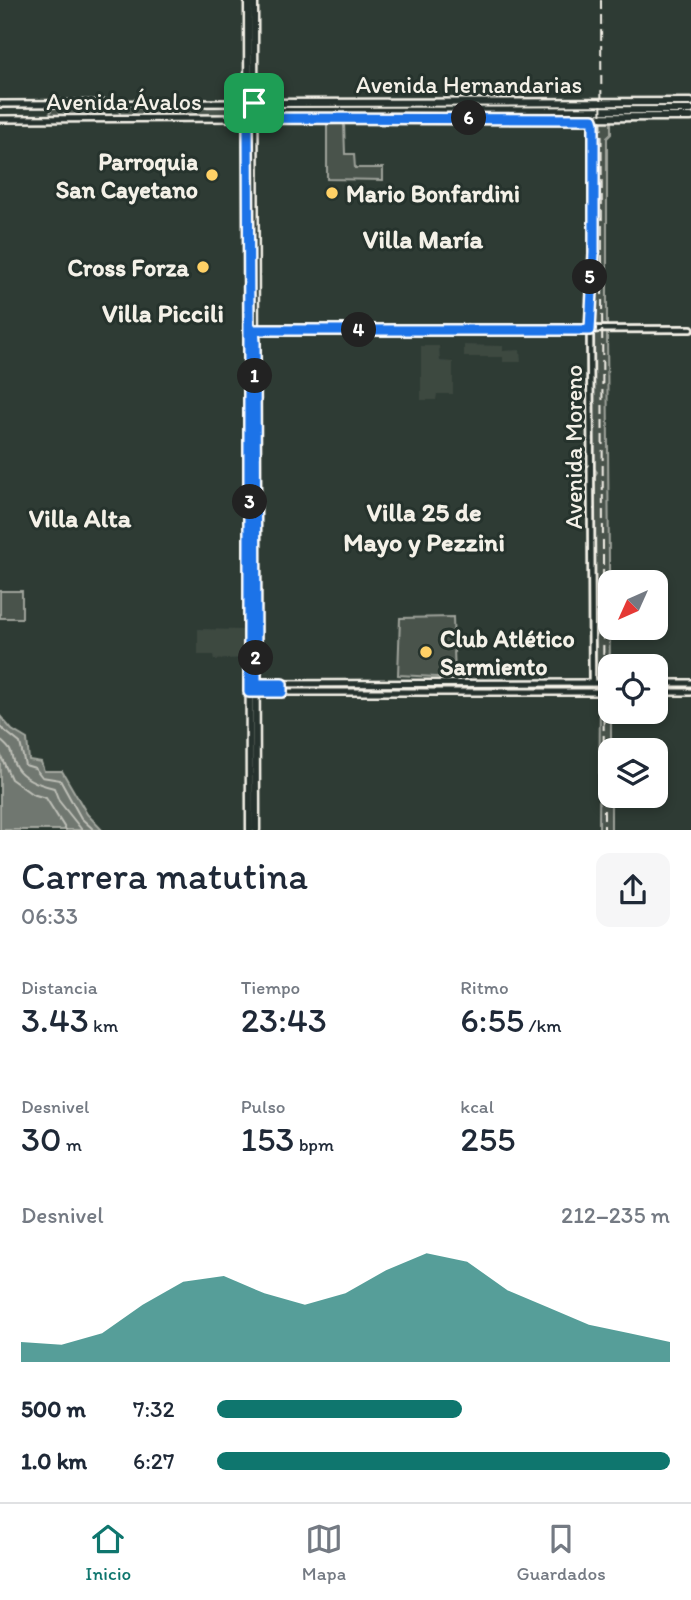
<!DOCTYPE html>
<html lang="es">
<head>
<meta charset="utf-8">
<style>
  body { margin:0; font-family:Itim,sans-serif; background:#f6f6f7; color:#1f2937; height:100vh; display:flex; flex-direction:column; font-size:26px; white-space:nowrap }
  * { box-sizing:border-box; margin:0 }
  p { font-size:23px; color:#747a83 }
  .icon { flex:none; width:38px; height:38px; fill:none; stroke:currentColor; stroke-width:2; stroke-linecap:round; stroke-linejoin:round }
  .map { position:relative; height:830px; overflow:hidden }
  .panel { display:flex; flex-direction:column; background:#fff; flex:1 }
  .panel>* { flex:none }
  .needle { width:46px; rotate:225deg }
  .controls { position:absolute; left:598px; top:570px; display:grid; gap:14px }
  .controls a { display:grid; place-items:center; width:70px; height:70px; border-radius:14px; background:#fff; box-shadow:0 4px 10px #0003; font-size:35px }
  .pin { position:absolute; display:grid; place-items:center; width:60px; height:60px; color:#fff; margin:-30px; border-radius:14px; box-shadow:0 4px 10px #0006 }
  .km { position:absolute; width:35px; height:35px; margin:-18px; border-radius:50%; background:#222; color:#fff; font-size:19px; line-height:35px; text-align:center }
  .round { display:grid; place-items:center; flex:none; width:74px; height:74px; border-radius:14px; background:#f6f6f7 }
  .overview { display:flex; align-items:center; justify-content:space-between; height:119px; padding:0 21px }
  h1 { font-size:38px; font-weight:600; line-height:52px }
  .stats { display:grid; grid-template-columns:repeat(3,1fr); gap:10px; height:119px; padding:7px 21px }
  .stats div { display:grid; align-content:center }
  .stats b { font-size:35px; font-weight:600 }
  .stats small { font-size:19px; font-weight:400 }
  .stats p { font-size:19px }
  .chart { height:196px; padding:14px 21px }
  .chart p { display:flex; justify-content:space-between }
  .chart svg { width:100%; height:126px; margin-top:7px; fill:#0f766e; opacity:.7 }
  ul { padding:0 21px; list-style:none; font-size:23px }
  li { display:grid; grid-template-columns:112px 84px 1fr; align-items:center; height:52px }
  li i { height:18px; border-radius:9px; background:#0f766e }
  .dock { display:flex; justify-content:space-around; align-items:center; height:98px; border-top:2px solid #e0e1e3; background:#fff; font-size:19px; color:#747a83 }
  .dock a { display:grid; justify-items:center; gap:4px }
  .dock .active { color:#0f766e }
  .map>svg:first-child { display:block }
</style>
</head>
<body>
<div class="map">
<svg width="691" height="830" viewBox="0 0 691 830">
  <rect width="100%" height="100%" fill="#2e3b34"/>
  <filter id="ink" filterUnits="userSpaceOnUse"><feTurbulence type="fractalNoise" baseFrequency=".0143" numOctaves="2"/><feDisplacementMap in="SourceGraphic" scale="14" xChannelSelector="R" yChannelSelector="G"/><feConvolveMatrix kernelMatrix="1 2 1 2 8 2 1 2 1" color-interpolation-filters="sRGB"/></filter>
  <g filter="url(#ink)">
    <!-- built -->
    <g fill="#3c4841">
      <path d="M464,345l39,1v5l17,-1 1,12h-18v-5h-39z"/>
      <path d="M421,346h18l1,15 13,1v32h-16l-1,6h-15z"/>
      <path d="M198,629l45,1v28l-29,2 -1,-5h-15z"/>
    </g>
    <!-- green -->
    <g fill="#48524c" stroke="#9ea29a" stroke-width="2">
      <path d="M104,105l1,13 -55,-3 2,-9z"/>
      <path d="M121,105l51,1 2,9 -53,2 -3,-10z"/>
      <path d="M240,105v11l-54,-1 2,-9z"/>
      <path d="M598,120l13,1v13l-4,4v187h-15l3,-66 6,-7 -4,-4z"/>
      <path d="M344,123l1,31h9l1,14h28v12l-56,-1v-55z"/>
      <path d="M595,331l12,2 3,346 -15,-2v-58l2,-2 -4,-6 1,-134 3,-5 -3,-4 -2,-134z"/>
      <rect x="0" y="591" width="22" height="27"/>
      <path d="M453,617l2,61 -57,-3 2,-57z"/>
      <path d="M600,695l11,1v134h-12z"/>
    </g>
    <!-- water -->
    <path fill="#6f7770" stroke="#a4a8a0" stroke-width="2" d="M0,716l12,14 15,9 2,21 12,2 3,9h18l25,43 15,16h-102z"/>
    <g fill="none" stroke-linecap="round" stroke-linejoin="round">
      <!-- shore -->
      <g stroke="#bfc0b8" stroke-width="2">
        <path d="M0,727l20,16 5,22 10,3 7,9 18,3 21,38 13,12"/>
        <path d="M0,740c18,15 7,13 16,27 8,13 25,18 38,21l5,13 23,29"/>
        <path d="M0,754l11,25 21,15 14,4 20,32"/>
      </g>
      <defs>
        <g id="tertiary">
          <path d="M253,330l438,-1"/>
          <path d="M592,683l-2,-353 4,-77 -1,-134"/>
        </g>
        <g id="secondary">
          <path d="M0,104l248,-1"/>
          <path d="M0,119l248,-1"/>
          <path d="M656,683h35"/>
          <path d="M253,684l358,-1"/>
          <path d="M252,692h359"/>
          <path d="M656,692h35"/>
        </g>
        <g id="primary">
          <path d="M248,0l2,830"/>
          <path d="M254,0l2,830"/>
          <path d="M253,103l438,-1"/>
          <path d="M254,111l437,-1"/>
          <path d="M250,118l441,-1"/>
        </g>
      </defs>
      <!-- tertiary casing -->
      <use href="#tertiary" stroke="#f4f1e8" stroke-width="10"/>
      <!-- secondary casing -->
      <use href="#secondary" stroke="#f4f1e8" stroke-width="10"/>
      <!-- primary casing -->
      <use href="#primary" stroke="#f4f1e8" stroke-width="11"/>
      <!-- tertiary -->
      <use href="#tertiary" stroke="#26332d" stroke-width="4.5"/>
      <!-- secondary -->
      <use href="#secondary" stroke="#26332d" stroke-width="5"/>
      <!-- primary -->
      <use href="#primary" stroke="#26332d" stroke-width="6"/>
      <!-- rail -->
      <path stroke="#f4f1e8" stroke-width="2" stroke-dasharray="10 5" stroke-linecap="butt" d="M601,0l3,830"/>
    </g>
  </g>
  <g fill="none" stroke-linecap="round" stroke-linejoin="round" filter="url(#ink)">
    <defs>
      <path id="route" d="M254,103v15h-6v6l1,206h5l1,12 1,342h26v8h-33v-362h341l4,-77v-130l-1,-4 -345,-1v-15h6"/>
    </defs>
    <!-- route casing -->
    <use href="#route" stroke="#fff" stroke-width="14"/>
    <!-- route -->
    <use href="#route" stroke="#1a73e8" stroke-width="9"/>
  </g>
  <!-- markers -->
  <g fill="#ffd166" stroke="#26332d" stroke-width="2.5">
    <circle cx="212" cy="175" r="7"/>
    <circle cx="332" cy="193" r="7"/>
    <circle cx="203" cy="267" r="7"/>
    <circle cx="426" cy="652" r="7"/>
  </g>
  <g text-anchor="middle" dominant-baseline="central" stroke-width="6" stroke-linejoin="round" paint-order="stroke">
    <!-- street labels -->
    <g font-size="24" fill="#f4f1e8" stroke="#26332d">
      <text x="469" y="84">Avenida Hernandarias</text>
      <text x="124" y="101">Avenida Ávalos</text>
      <text transform="translate(573 447) rotate(-90)">Avenida Moreno</text>
    </g>
    <!-- poi labels -->
    <g font-size="24" font-weight="bold" fill="#f4f1e8" stroke="#26332d" text-anchor="end">
      <text x="198" y="161">Parroquia<tspan x="198" dy="28">San Cayetano</tspan></text>
      <text x="346" y="193" text-anchor="start">Mario Bonfardini</text>
      <text x="189" y="267">Cross Forza</text>
      <text x="440" y="638" text-anchor="start">Club Atlético<tspan x="440" dy="28">Sarmiento</tspan></text>
    </g>
    <!-- neighbourhood labels -->
    <g font-size="26" font-weight="bold" fill="#f4f1e8" stroke="#26332d">
      <text x="423" y="239">Villa María</text>
      <text x="163" y="313">Villa Piccili</text>
      <text x="424" y="512">Villa 25 de<tspan x="424" dy="30">Mayo y Pezzini</tspan></text>
      <text x="80" y="518">Villa Alta</text>
    </g>
  </g>
</svg>
<div class="controls">
<a><svg class="needle" viewBox="-14 -14 28 28"><path d="M0-13l5 13h-10z" fill="#e53935"/><path d="M0 13l5-13h-10z" fill="#747a83"/></svg></a>
<a><svg class="icon" aria-label="locate" viewBox="0 0 24 24"><circle cx="12" cy="12" r="6"/><path d="M12 2v4M12 18v4M2 12h4M18 12h4"/></svg></a>
<a><svg class="icon" aria-label="layers" viewBox="0 0 24 24"><path d="M12 4l9 5-9 5-9-5zM3 14l9 5 9-5"/></svg></a>
</div>
<div class="pin" style="left:254px;top:103px;background:#1e9e55"><svg class="icon" aria-label="arrive" viewBox="0 0 24 24"><path d="M6 21V4h12l-3 4 3 4H6"/></svg></div>
<b class="km" style="left:255px;top:376px">1</b>
<b class="km" style="left:256px;top:658px">2</b>
<b class="km" style="left:250px;top:502px">3</b>
<b class="km" style="left:359px;top:330px">4</b>
<b class="km" style="left:590px;top:277px">5</b>
<b class="km" style="left:469px;top:118px">6</b>
</div>
<section class="panel">
<div class="overview"><div><h1>Carrera matutina</h1><p>06:33</p></div><a class="round"><svg class="icon" aria-label="share" viewBox="0 0 24 24"><path d="M12 15V3M7 8l5-5 5 5M5 13v7h14v-7"/></svg></a></div>
<div class="stats">
<div><p>Distancia</p><b>3.43<small> km</small></b></div>
<div><p>Tiempo</p><b>23:43</b></div>
<div><p>Ritmo</p><b>6:55<small> /km</small></b></div>
</div>
<div class="stats">
<div><p>Desnivel</p><b>30<small> m</small></b></div>
<div><p>Pulso</p><b>153<small> bpm</small></b></div>
<div><p>kcal</p><b>255</b></div>
</div>
<div class="chart"><p><span>Desnivel</span>212–235 m</p>
<svg viewBox="0 0 160 44" preserveAspectRatio="none"><path d="M0 44V37L10 38L20 34L30 24L40 16L50 14L60 20L70 24L80 20L90 12L100 6L110 9L120 19L130 25L140 31L150 34L160 37V44z"/></svg>
</div>
<ul>
<li><b>500 m</b>7:32<i style="width:54%"></i></li>
<li><b>1.0 km</b>6:27<i style="width:100%"></i></li>
</ul>
</section>
<nav class="dock">
<a class="active"><svg class="icon" aria-label="home" viewBox="0 0 24 24"><path d="M3 11l9-7 9 7M6 9v11h12V9"/></svg>Inicio</a>
<a><svg class="icon" aria-label="map" viewBox="0 0 24 24"><path d="M3 6l6-2 6 2 6-2v14l-6 2-6-2-6 2zM9 4v14M15 6v14"/></svg>Mapa</a>
<a><svg class="icon" aria-label="saved" viewBox="0 0 24 24"><path d="M7 4h10v16l-5-4-5 4z"/></svg>Guardados</a>
</nav>
</body>
</html>
